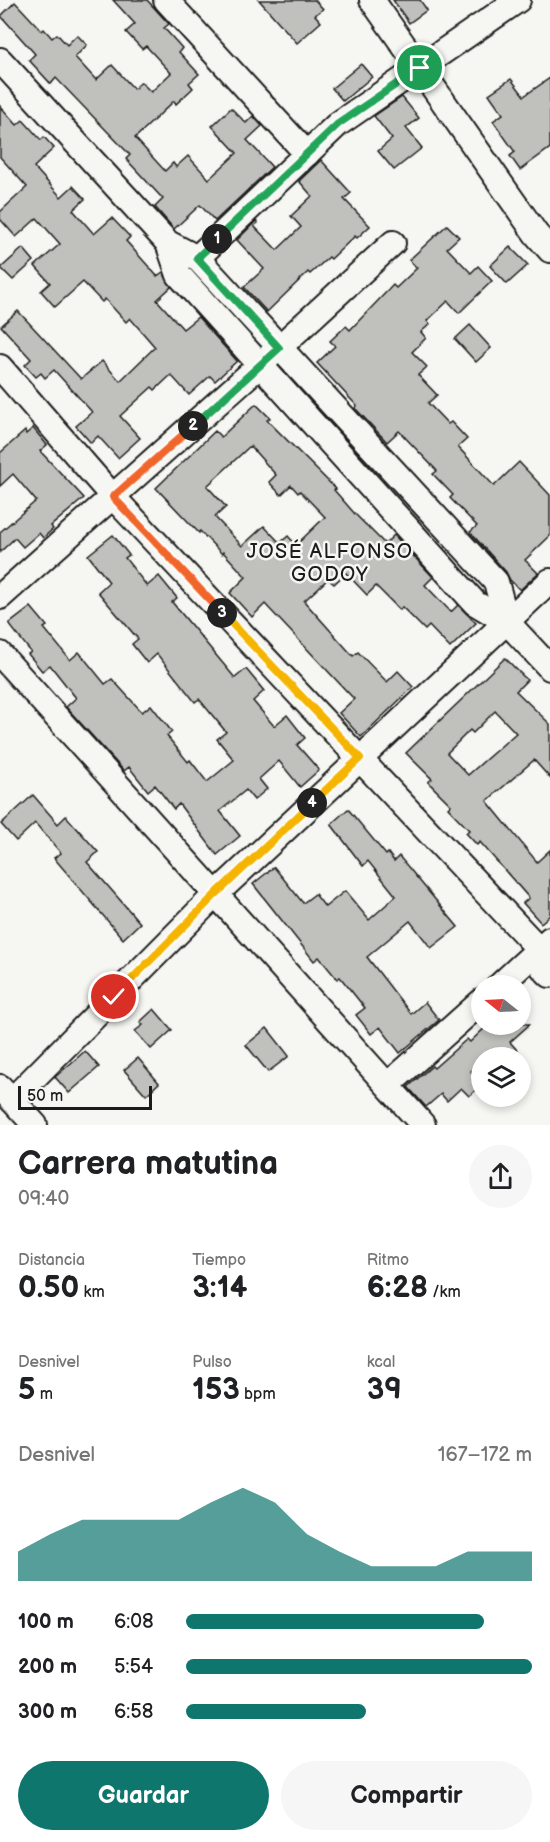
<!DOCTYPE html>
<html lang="es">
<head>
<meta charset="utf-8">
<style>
  body { margin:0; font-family:"Balsamiq Sans",sans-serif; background:#f6f6f6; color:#202124; height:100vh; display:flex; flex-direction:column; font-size:22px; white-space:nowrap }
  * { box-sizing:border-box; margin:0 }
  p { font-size:20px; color:#757577 }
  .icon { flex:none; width:33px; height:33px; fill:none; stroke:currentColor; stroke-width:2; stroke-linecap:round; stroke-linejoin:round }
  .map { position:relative; height:1125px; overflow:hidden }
  .drawer { display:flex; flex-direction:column; background:#fff; flex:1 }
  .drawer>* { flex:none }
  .needle { width:39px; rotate:288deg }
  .tools { position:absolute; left:471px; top:975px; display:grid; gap:12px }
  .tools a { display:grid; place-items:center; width:60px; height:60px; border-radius:50%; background:#fff; box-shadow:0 3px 9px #0003; font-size:30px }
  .scale { position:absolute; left:18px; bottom:15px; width:134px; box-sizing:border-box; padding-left:6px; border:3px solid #1c1c1c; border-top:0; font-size:16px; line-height:21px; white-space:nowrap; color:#1c1c1c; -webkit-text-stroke:4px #f6f6f2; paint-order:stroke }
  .pin { position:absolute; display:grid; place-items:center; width:51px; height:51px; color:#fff; margin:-26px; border:3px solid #fff; border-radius:50%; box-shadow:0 2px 6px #0007 }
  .km { position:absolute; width:30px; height:30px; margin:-15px; border-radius:50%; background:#222; color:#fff; font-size:16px; line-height:30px; text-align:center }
  .round { display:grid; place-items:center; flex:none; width:63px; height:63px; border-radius:32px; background:#f6f6f6 }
  .summary { display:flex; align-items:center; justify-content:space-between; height:102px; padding:0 18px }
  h1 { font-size:33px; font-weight:700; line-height:45px }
  .figures { display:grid; grid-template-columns:repeat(3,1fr); gap:9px; height:102px; padding:6px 18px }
  .figures div { display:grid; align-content:center }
  .figures b { font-size:30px; font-weight:700 }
  .figures small { font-size:16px; font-weight:400 }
  .figures p { font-size:16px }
  .chart { height:168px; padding:12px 18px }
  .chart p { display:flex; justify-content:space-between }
  .chart svg { width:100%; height:108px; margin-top:6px; fill:#0f766e; opacity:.7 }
  .action { display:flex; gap:12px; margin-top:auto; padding:12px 18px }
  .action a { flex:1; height:69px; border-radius:36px; background:#0f766e; color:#fff; font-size:24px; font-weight:700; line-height:69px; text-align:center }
  .action a+a { background:#f6f6f6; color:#202124 }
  ul { padding:0 18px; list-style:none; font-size:20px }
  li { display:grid; grid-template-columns:96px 72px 1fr; align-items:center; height:45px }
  li i { height:15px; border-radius:8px; background:#0f766e }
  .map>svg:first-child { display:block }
</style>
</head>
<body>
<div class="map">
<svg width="550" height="1125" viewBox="0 0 550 1125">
  <rect width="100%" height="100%" fill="#f6f6f2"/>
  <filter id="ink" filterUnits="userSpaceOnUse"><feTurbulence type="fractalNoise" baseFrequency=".0167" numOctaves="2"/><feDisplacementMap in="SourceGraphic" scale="12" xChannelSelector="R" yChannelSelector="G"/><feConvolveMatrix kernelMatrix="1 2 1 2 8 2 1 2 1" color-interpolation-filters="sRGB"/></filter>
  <g filter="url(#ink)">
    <!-- building -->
    <g fill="#c0c0bd" stroke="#1c1c1c" stroke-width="1.5" fill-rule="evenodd">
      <path d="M113,0h34l22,24 -5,4 18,20 -3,4 20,22 -10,9 4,5 -17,16 -2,-3 -39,37 30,33 8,-8 3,4 12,-11 21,23 28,-26 -25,-27 19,-18 15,15 7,-7 9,10 -15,14 25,27 -57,54 -15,-16 -26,24 -19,-22 8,-8 -37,-40 4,-4 -74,-77 -5,6 -22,-24 6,-6 -34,-38 14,-14 27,29 2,-2 8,9 5,-4 10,11 10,-10 10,10 -12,12 21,23 16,-15 22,24 7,-7 10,10 20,-19 -25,-27 -4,3 -16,-17 9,-8z"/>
      <path d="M259,0h56l8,9 -8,6 6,7 -24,21z"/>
      <path d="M393,0h27l7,10 -18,13z"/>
      <path d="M361,64l11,13 -29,24 -11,-13z"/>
      <path d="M550,78v70l-30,22 -10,-14 5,-4 -22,-31 10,-7 -14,-20 22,-15 13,17z"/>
      <path d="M402,97l17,21 -13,10 16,20 -28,22 -16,-19 14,-12 -18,-23z"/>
      <path d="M0,106l17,19 6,-5 18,20 3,-3 10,11 -20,19 27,30 12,-11 12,13 -12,11 21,24 18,-16 18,19 -4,4 31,35 6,-4 8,15 -14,13 26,29 15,-12 39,44 -22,20 -5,-5 -21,19 -18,-20 -16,15 -3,-3 -32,29 20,22 -22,20 -20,-22 -7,7 -15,-17 16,-14 -38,-42 -9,8 -4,-5 -5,4 -11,-12 6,-6 -30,-33 17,-15 63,68 21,-18 18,20 35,-34 -25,-29 -4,4 -21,-23 -3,3 -19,-20 -28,25 -14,-16 9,-8 -15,-17 25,-22 -23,-26 -21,19 -16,-18v-7l27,-25 -27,-30z"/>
      <path d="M321,160l30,33 -7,6 26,27 -13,12 -2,-2 -24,23 -2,-2 -19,17 -2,-2 -41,40 -23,-25 20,-18 -27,-29 19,-19 2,2 -4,3 23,24 24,-23 -10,-11 21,-20 -13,-15z"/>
      <path d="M447,225l12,12 -12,11 24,25 7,-7 14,15 -33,32 -11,-12 -21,20 3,3 -9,8 5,6 -14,14 15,15 -9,8 19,20 -9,8 20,21 3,-2 16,17 -9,8 36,39 25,-24 31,33v41l-25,24 13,13 -18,17 -10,-10 -4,-8 -36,-40 7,-6 -27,-28 3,-3 -20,-21 4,-3 -38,-40 -12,11 -32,-34 2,-2 -40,-43 18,-17 -5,-5 16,-15 4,4 43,-45 3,3 21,-20 -8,-8z"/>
      <path d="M510,247l18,18 -21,19 -17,-18z"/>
      <path d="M23,248l11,13 -21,19 -12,-12z"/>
      <path d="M470,325l21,23 -15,14 -21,-23z"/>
      <path d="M256,404l14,14 -3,2 69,69 -2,1 21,24 30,30 9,-9 39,42 -8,8 26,27 7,-7 18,18 -26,25 -21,-22 -4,4 -23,-23 -2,3 -24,-24 -9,9 -21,-22 -12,11 -6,-5 -24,22 49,55 5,-4 29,30 11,-11 15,16 -52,50 -22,-24 15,-14 -89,-95 -13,13 -22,-24 16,-16 -23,-25 -1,2 -22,-23 -1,2 -43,-45 59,-57 6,6zM250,446l26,29 -7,7 12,13 10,-10 7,8 2,-2 25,26 -29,28 -8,-9 -8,7 -16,-17 -22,20 -27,-29 11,-10 -19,-21z"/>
      <path d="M33,428l14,17 -7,6 44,47 -33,28 2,3 -10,9 -4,-5 -16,14 -8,-9 -15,14v-20l36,-31 -23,-27 -13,12v-33l25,-22 1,3z"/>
      <path d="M113,535l16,20 -4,3 22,28 12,-10 18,22 -5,4 63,76 11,-9 18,22 -11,10 21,25 13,-11 18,23 -8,7 22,25 -19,17 -21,-26 -20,18 8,10 -13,11 -8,-10 -26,21 20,25 -23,19 -38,-51 -5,5 -19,-24 -7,6 -19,-24 -5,4 -58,-64 10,-9 -26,-33 -8,6 -14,-17 3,-2 -22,-28 22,-17 16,19 -3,2 26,32 9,-8 26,32 7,-5 30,33 9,-7 21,27 -5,4 21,26 2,-2 17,22 27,-22 -17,-21 9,-7 -27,-33 -4,3 -38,-48 -10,9 -15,-19 6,-5 -40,-47 11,-10 -21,-27z"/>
      <path d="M505,658l22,22 -11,11 34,33v54l-16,-18 -47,41 50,61 13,-12v65l-9,8 -18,-20 6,-5 -49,-56 -3,3 -11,-12 3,-3 -21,-22 3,-3 -23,-23 4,-3 -26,-26zM495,711l21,22 -48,42 -21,-22 23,-23 3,3z"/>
      <path d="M33,795l25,29 8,-8 32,36 -11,10 53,61 -17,16 -69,-81 7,-5 -26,-30 -19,18 -15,-17z"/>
      <path d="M348,809l38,46 2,-2 6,8 5,-5 59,71 -27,21 -21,-27 -43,36 44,57 14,-12 14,18 -39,33 -20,-26 -9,7 -15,-19 9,-7 -25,-31 -3,2 -18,-22 -5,4 -61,-77 21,-17 29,36 12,-9 10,13 20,-16 24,29 27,-24 -28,-35 -5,5 -32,-42z"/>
      <path d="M154,1009l18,21 -21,19 -16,-18 8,-6 -3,-3z"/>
      <path d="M489,1024h41l-20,18 14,16h-42v3l-11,10 11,14 -13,11 -8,-8 -14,13 -6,-7 -15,13 -18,-20 24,-21 2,2 33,-29 3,3z"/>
      <path d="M267,1028l22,28 -21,16 -22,-27z"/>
      <path d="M85,1051l14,16 -30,26 -14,-16z"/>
      <path d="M138,1058l21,25 -13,12 -22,-25z"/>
    </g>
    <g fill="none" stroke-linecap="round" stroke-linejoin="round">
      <defs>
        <g id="minor">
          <path d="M166,0l141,154"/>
          <path d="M372,0l164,234 14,16"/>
          <path d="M0,60l168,183 29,15 299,324 11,40"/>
          <path d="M168,243l11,32 296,328 32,19 43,46"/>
          <path d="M197,258l141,-134 180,-124"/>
          <path d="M0,367l113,130 426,452 11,3"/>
          <path d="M0,597l260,-232 133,-122"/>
          <path d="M0,654l423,471"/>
          <path d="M539,949l4,19 7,7"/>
          <path d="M499,986l51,-47"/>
          <path d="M388,1085l94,-84"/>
          <path d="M0,1087l35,38"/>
          <path d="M12,1100l204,-206 334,-313"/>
        </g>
      </defs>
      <!-- minor casing -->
      <use href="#minor" stroke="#1c1c1c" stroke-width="28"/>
      <!-- minor -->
      <use href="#minor" stroke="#f6f6f2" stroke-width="24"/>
    </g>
  </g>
  <g fill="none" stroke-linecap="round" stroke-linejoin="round" filter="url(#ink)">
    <defs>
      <path id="split-1" d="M217,239l121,-115 82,-56"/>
      <path id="split-2" d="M193,426l86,-78 -82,-90 20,-19"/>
      <path id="split-3" d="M193,426l-80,71 109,116"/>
      <path id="split-4" d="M222,613l138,145 -48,45"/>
      <path id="split-5" d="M114,997l102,-103 96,-91"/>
    </defs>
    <!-- split-1 casing -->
    <use href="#split-1" stroke="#fff" stroke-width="12"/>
    <!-- split-2 casing -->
    <use href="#split-2" stroke="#fff" stroke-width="12"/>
    <!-- split-3 casing -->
    <use href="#split-3" stroke="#fff" stroke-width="12"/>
    <!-- split-4 casing -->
    <use href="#split-4" stroke="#fff" stroke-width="12"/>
    <!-- split-5 casing -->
    <use href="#split-5" stroke="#fff" stroke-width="12"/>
    <!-- split-1 -->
    <use href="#split-1" stroke="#22a559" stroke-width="8"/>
    <!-- split-2 -->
    <use href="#split-2" stroke="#22a559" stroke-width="8"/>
    <!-- split-3 -->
    <use href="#split-3" stroke="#f0652b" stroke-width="8"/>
    <!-- split-4 -->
    <use href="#split-4" stroke="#f5b400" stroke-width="8"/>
    <!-- split-5 -->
    <use href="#split-5" stroke="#f5b400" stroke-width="8"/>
  </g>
  <g text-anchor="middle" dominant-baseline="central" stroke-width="5" stroke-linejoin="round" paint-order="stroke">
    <!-- neighbourhood labels -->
    <g font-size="20" letter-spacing="1.5" fill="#1c1c1c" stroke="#f6f6f2">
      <text x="330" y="552">JOSÉ ALFONSO<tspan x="330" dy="23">GODOY</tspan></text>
    </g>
  </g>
</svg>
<div class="tools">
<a><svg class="needle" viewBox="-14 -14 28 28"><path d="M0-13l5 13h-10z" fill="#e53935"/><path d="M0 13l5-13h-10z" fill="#757577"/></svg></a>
<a><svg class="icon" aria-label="layers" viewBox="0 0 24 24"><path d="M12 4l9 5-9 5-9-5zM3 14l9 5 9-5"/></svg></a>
</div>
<div class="scale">50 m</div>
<div class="pin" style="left:420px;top:68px;background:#1e9e55"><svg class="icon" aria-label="arrive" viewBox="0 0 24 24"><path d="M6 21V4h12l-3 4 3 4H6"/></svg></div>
<div class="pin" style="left:114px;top:997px;background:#d93025"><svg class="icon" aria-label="check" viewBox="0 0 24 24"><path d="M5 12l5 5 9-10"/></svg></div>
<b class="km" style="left:217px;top:239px">1</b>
<b class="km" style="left:193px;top:426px">2</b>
<b class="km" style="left:222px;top:613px">3</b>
<b class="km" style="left:312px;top:803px">4</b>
</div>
<section class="drawer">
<div class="summary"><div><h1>Carrera matutina</h1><p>09:40</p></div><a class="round"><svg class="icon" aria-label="share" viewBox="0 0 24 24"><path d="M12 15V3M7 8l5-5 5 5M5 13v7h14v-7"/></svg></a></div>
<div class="figures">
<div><p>Distancia</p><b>0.50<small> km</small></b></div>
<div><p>Tiempo</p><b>3:14</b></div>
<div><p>Ritmo</p><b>6:28<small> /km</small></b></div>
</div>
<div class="figures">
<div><p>Desnivel</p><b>5<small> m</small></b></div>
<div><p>Pulso</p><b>153<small> bpm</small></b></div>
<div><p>kcal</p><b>39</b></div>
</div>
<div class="chart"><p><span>Desnivel</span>167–172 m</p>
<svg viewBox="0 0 160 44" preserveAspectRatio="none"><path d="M0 44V32L10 25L20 19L30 19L40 19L50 19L60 12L70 6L80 12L90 25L100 32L110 38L120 38L130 38L140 32L150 32L160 32V44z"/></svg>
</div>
<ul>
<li><b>100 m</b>6:08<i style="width:86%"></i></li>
<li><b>200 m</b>5:54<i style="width:100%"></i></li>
<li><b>300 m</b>6:58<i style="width:52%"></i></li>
</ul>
<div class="action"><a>Guardar</a><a>Compartir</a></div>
</section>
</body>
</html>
